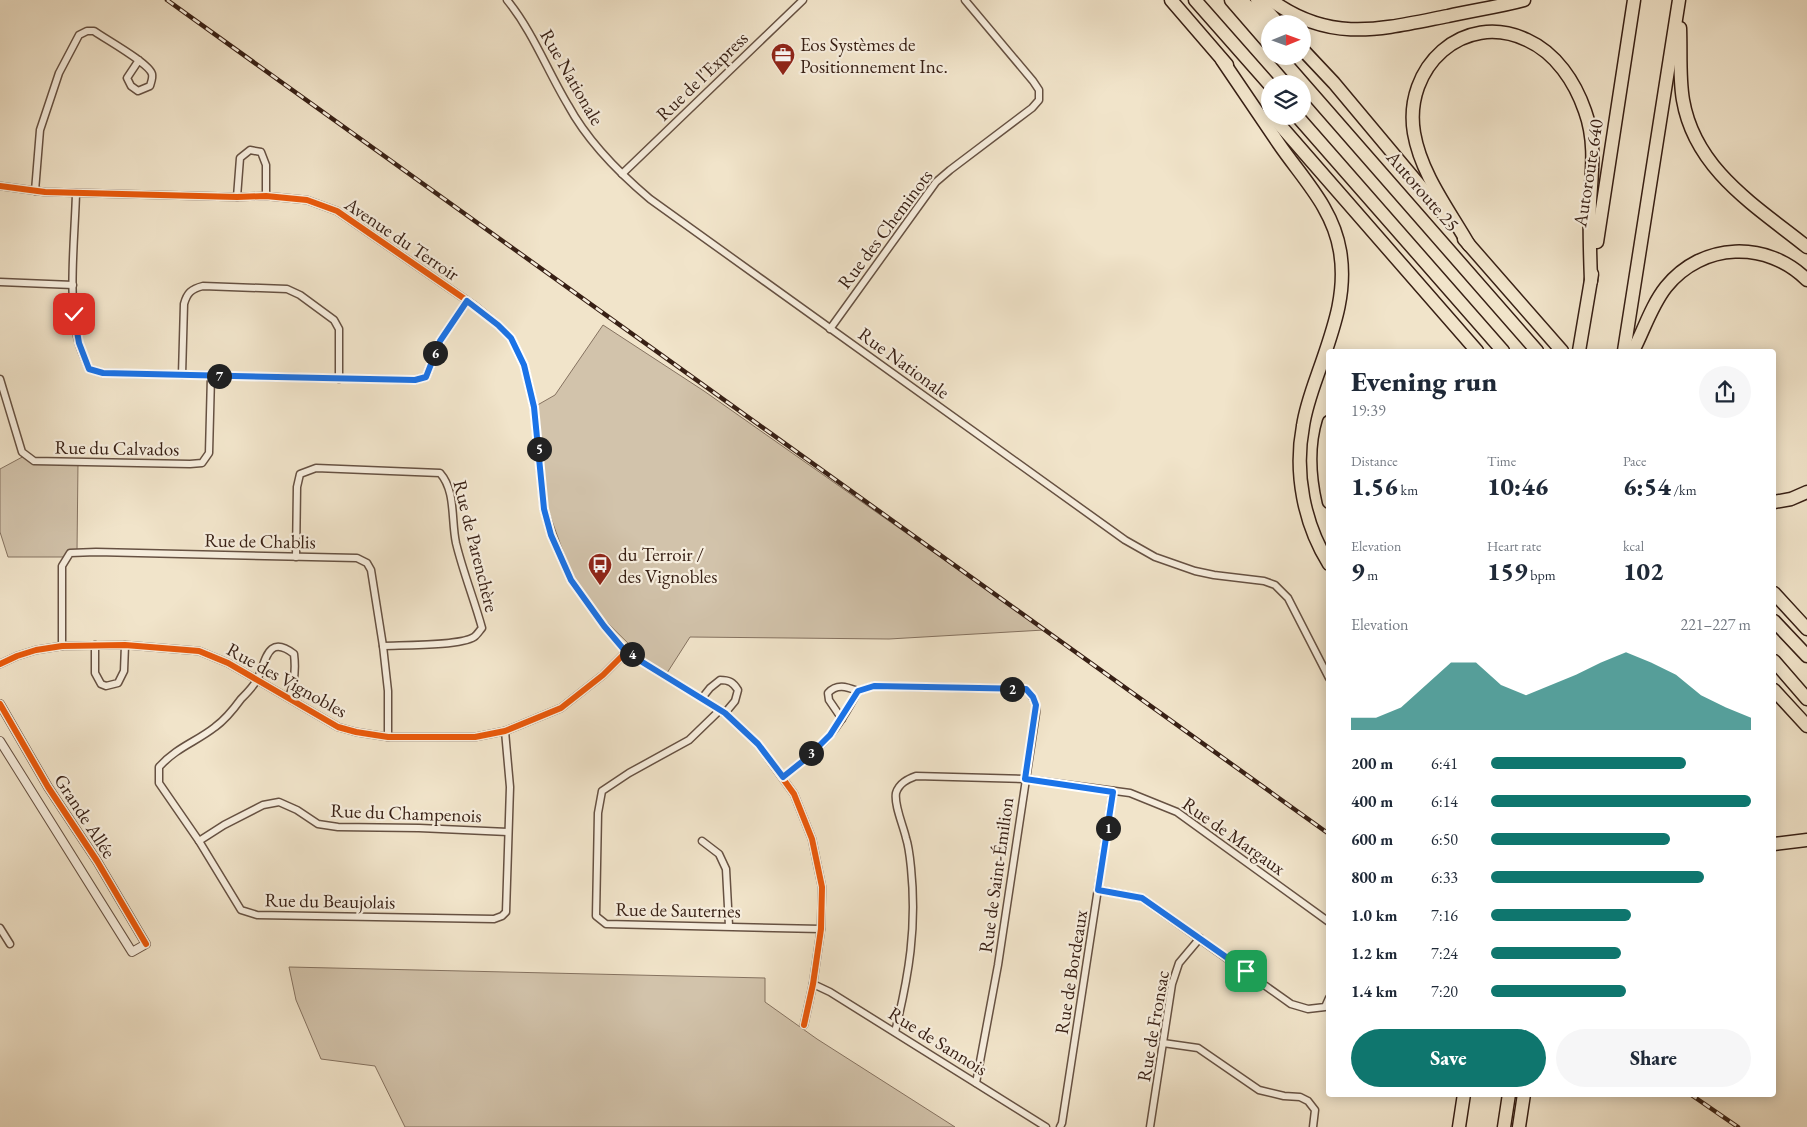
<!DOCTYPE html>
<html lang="en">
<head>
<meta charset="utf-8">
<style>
  body { margin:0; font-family:"EB Garamond",serif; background:#f6f6f7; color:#1f2937; height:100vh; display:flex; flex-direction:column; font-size:19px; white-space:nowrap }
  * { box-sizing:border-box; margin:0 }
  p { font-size:16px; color:#747a83 }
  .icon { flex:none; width:28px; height:28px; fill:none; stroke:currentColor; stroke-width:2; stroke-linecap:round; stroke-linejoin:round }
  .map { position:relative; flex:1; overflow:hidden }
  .details { position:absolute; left:1326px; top:349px; width:450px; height:748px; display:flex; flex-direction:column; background:#fff; border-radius:5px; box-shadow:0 2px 12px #0003 }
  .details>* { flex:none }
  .needle { width:32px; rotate:89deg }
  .tools { position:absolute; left:1261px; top:15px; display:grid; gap:10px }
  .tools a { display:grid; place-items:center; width:50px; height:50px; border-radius:50%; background:#fff; box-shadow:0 2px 12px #0003; font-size:25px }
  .pin { position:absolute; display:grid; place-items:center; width:42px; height:42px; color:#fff; margin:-21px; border-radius:10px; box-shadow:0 2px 8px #0006 }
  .km { position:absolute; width:25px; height:25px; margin:-12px; border-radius:50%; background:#222; color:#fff; font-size:14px; line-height:25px; text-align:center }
  .round { display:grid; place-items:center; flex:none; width:52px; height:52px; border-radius:26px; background:#f6f6f7 }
  .head { display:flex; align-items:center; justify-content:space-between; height:85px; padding:0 25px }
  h1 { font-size:28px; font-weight:800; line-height:38px }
  .metrics { display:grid; grid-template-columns:repeat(3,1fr); gap:8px; height:85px; padding:5px 25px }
  .metrics div { display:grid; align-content:center }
  .metrics b { font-size:25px; font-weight:800 }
  .metrics small { font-size:14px; font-weight:400 }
  .metrics p { font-size:14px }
  .chart { height:140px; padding:10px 25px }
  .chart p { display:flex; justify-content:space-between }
  .chart svg { width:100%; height:90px; margin-top:5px; fill:#0f766e; opacity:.7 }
  .primary-button { display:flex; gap:10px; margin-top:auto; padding:10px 25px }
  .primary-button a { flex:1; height:58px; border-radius:30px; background:#0f766e; color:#fff; font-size:20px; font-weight:800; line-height:58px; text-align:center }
  .primary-button a+a { background:#f6f6f7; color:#1f2937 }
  ul { padding:0 25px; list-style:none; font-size:16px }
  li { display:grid; grid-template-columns:80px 60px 1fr; align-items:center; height:38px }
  li i { height:12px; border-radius:6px; background:#0f766e }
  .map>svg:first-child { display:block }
</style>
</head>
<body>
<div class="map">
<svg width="1807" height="1127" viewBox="0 0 1807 1127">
  <rect width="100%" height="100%" fill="#f1e4ca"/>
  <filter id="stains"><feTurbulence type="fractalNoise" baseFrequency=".004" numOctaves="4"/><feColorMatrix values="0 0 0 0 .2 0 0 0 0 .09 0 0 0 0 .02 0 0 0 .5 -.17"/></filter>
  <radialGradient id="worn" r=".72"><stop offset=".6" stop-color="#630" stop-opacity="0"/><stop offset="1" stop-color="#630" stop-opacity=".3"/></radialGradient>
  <!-- green -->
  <g fill="#d2c3ab" stroke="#857260">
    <path d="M603,325l101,66 340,239 -155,9 -199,-2 -23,36 -35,-18 2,-6 -49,-48 -20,-44 -18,-50 -13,-100 21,-12z"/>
    <path d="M26,455l8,6 44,1 -1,90 -9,5h-60l-8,-25v-63z"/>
    <path d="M289,967l476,11v24l52,37 138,88h-550l-30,-61 -54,-7 -25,-59z"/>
  </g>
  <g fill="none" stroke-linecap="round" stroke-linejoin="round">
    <defs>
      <g id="minor">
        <path d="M507,0c26,32 40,70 61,105 20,37 50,67 82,94l475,341 30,17 40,14 19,4 50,6 11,4 13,13 41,80"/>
        <path d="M622,174l181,-174"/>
        <path d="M0,186l45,6 192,5 29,-1 41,4 30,11 138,95 23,19 13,13 13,27 10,42 10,102 7,26 20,45 33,46 22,26 99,61 33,31 36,50 18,45 10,48 -1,42 -8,55 -9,41"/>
        <path d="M35,191l5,-61 19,-57 20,-38 8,-4h7c11,8 55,32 58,43 1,4 -1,8 -2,12l-12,5 -7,-5 -4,-8 12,-18"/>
        <path d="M76,193c-1,43 -9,110 3,151 3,9 7,17 10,25l14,4 312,7 11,-3 14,-36 27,-40"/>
        <path d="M237,197l3,-39 10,-8 11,2 5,13v31"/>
        <path d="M0,282l73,3"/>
        <path d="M830,329l106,-147 14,-12 82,-62 7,-8v-10l-6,-9 -68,-81"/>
        <path d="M182,375l2,-71c3,-11 7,-15 19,-18l84,3 13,6 34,25 5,9v50"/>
        <path d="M0,379l22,73 12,9 156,3 12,-1 7,-10 2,-77"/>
        <path d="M296,557l1,-70 3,-13 16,-6 124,5c16,18 11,47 16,70 7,29 18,56 26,85 -2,2 -5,7 -8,9 -14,9 -72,8 -91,9"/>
        <path d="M95,645v28l6,11 5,2 12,-3 6,-12 1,-26"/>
        <path d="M62,646v-80l8,-13 26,-1 261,6 10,5 4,7 12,76 5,45v46"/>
        <path d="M0,664l17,-8 19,-6 26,-4 63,-1 74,6 29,12 110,64 18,5 32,5h87l30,-6 56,-23 42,-33 23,-23"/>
        <path d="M289,697c6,-15 7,-27 5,-43 -26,-20 -28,6 -36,24 -4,8 -11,15 -17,21 -8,11 -15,20 -26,28 -19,15 -38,20 -56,40v16l40,58 42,69 16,5 237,4 8,-3 4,-4 4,-125 -5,-56"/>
        <path d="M702,698l8,-10 10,-8c9,0 13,2 18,10l-3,11 -10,12"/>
        <path d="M720,710l-31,30 -60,33 -27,18 -4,22 -2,103 10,8 215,5"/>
        <path d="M842,719l-13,-19 -1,-7c9,-10 19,-6 30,-2"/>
        <path d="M783,777c16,-13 34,-26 47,-42 12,-14 20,-29 28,-44l16,-5 152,3c7,8 11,13 10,24l-38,252 -22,118"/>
        <path d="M199,841l25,-16 39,-20 16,-3 18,8 21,14 20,3 81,1 89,4"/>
        <path d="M702,841l17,13 7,15 3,57"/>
        <path d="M1099,890l43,8 149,106 17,5 17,-2 4,-9"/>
        <path d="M0,928l10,16"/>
        <path d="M813,984l17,8 216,135"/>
        <path d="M895,1032c14,-57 22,-105 16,-164 -1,-10 -2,-21 -5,-30 -3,-13 -12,-33 -10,-45 3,-10 12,-14 20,-17l109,3 105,14 47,19 152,110"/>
        <path d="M1163,1043l35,5 61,42 25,6 16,1 8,4 7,9 -2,17"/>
        <path d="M1060,1127l2,-4 51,-332"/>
        <path d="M1150,1127l22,-143 7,-21 21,-25"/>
      </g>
      <path id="tertiary" d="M0,704l48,83 49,74 49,83 -14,8 -132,-211"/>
      <g id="motorway">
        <path d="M1171,0l56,65"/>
        <path d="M1195,0l75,85"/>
        <path d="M1231,0l39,45"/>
        <path d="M1241,0l29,28"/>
        <path d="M1257,0l22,24"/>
        <path d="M1271,0c60,44 111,29 177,16 25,-6 51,-9 76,-16"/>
        <path d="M1680,28c1,24 -1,49 3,72 12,70 73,106 124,147"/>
        <path d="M1302,49l32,34 113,135"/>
        <path d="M1279,56l258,295"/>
        <path d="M1222,60c19,28 38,56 57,84 24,35 54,64 61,107 7,41 -6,76 -19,114 -7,20 -15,40 -18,61 -9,47 1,98 26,138"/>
        <path d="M1272,116l205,235"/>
        <path d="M1297,116l206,235"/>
        <path d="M1464,239l98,112"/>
        <path d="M1597,242l37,-242"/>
        <path d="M1469,245c-20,-35 -48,-71 -55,-112 -11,-65 49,-123 113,-93 29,13 48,42 58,71 11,30 7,60 5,90 -1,27 0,53 1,80"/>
        <path d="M1579,351l13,-77"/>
        <path d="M1624,351l55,-351"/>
        <path d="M1633,351c11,-21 18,-45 33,-64 36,-45 101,-47 141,-7"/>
        <path d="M1329,422c-8,26 -6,54 0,80"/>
        <path d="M1774,502l17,-3 16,-7"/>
        <path d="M1774,593l33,36"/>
        <path d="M1774,621l33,35"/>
        <path d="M1774,661l33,38"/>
        <path d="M1774,690l33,36"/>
        <path d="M1774,844l33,-4"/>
        <path d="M1459,1127l5,-33"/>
        <path d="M1504,1127l5,-33"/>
        <path d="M1519,1127l5,-33"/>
      </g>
    </defs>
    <!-- minor casing -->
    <use href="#minor" stroke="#665142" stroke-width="9"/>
    <!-- tertiary casing -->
    <use href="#tertiary" stroke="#665142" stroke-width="10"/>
    <!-- motorway casing -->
    <use href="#motorway" stroke="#382015" stroke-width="15"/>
    <!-- minor -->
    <use href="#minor" stroke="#f6eddd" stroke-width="6"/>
    <!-- tertiary -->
    <use href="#tertiary" stroke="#f6eddd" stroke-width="8"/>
    <!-- motorway -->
    <use href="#motorway" stroke="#f1e4ca" stroke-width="12"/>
    <defs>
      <g id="rail">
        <path d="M167,0l1162,834"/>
        <path d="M1690,1094l48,33"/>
      </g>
    </defs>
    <!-- rail casing -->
    <use href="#rail" stroke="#382015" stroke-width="4.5"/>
    <!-- rail -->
    <use href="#rail" stroke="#f6eddd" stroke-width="2.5" stroke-dasharray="8" stroke-linecap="butt"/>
    <defs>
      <g id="cycleway">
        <path d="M0,186l45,6 192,5 29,-1 41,4 30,11 138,95 23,19 13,13 13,27 10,42 10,102 7,26 20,45 33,46 22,26 99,61 33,31 36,50 18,45 10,48 -1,42 -8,55 -9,41"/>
        <path d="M0,664l17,-8 19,-6 26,-4 63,-1 74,6 29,12 110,64 18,5 32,5h87l30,-6 56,-23 42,-33 23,-23"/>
        <path d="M0,704l48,83 49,74 49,83"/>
      </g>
    </defs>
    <!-- cycleway casing -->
    <use href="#cycleway" stroke="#f6eddd" stroke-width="9"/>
    <!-- cycleway -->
    <use href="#cycleway" stroke="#e8590c" stroke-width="6"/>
  </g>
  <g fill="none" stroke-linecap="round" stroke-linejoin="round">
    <defs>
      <path id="route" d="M74,314l5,29 10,26 14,4 312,7 11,-3 14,-36 27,-40 31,24 13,13 13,27 10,42 10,102 7,26 20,45 33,46 22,26 99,61 33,31 25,33 25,-20 22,-22 28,-44 16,-5 152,3 7,8 3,8 -11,74 88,13 -15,98 44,8 104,73"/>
    </defs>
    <!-- route casing -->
    <use href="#route" stroke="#fff" stroke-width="10"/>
    <!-- route -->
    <use href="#route" stroke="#1a73e8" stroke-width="6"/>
  </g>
  <!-- icons -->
  <defs>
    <symbol id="office-pin" viewBox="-11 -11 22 30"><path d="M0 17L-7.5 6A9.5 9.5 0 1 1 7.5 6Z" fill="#8f2418" stroke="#f6eddd"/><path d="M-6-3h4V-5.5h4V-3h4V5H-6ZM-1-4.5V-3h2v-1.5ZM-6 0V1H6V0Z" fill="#fff"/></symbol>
    <symbol id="bus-pin" viewBox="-11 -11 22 30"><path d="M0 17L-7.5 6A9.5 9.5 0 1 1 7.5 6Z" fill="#8f2418" stroke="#f6eddd"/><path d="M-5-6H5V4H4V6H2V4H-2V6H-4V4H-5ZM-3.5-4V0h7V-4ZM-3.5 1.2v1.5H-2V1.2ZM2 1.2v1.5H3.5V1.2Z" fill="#fff"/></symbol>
  </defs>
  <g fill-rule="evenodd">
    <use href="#office-pin" x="769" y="41" width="28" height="38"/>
    <use href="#bus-pin" x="586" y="551" width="28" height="38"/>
  </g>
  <g text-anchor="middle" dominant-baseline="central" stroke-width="4.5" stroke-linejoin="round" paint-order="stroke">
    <!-- poi labels -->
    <g font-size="19" fill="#382015" stroke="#f6eddd" text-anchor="start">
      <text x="800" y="44">Eos Systèmes de<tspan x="800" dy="22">Positionnement Inc.</tspan></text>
      <text x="618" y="554">du Terroir /<tspan x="618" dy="22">des Vignobles</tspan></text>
    </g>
    <!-- street labels -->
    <g font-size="19" fill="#382015" stroke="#f6eddd">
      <text transform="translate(702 76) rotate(-44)">Rue de l'Express</text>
      <text transform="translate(572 77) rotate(60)">Rue Nationale</text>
      <text transform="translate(1588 173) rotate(-81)">Autoroute 640</text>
      <text transform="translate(1423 191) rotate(49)">Autoroute 25</text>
      <text transform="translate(885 229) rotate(-53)">Rue des Cheminots</text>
      <text transform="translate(402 239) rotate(34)">Avenue du Terroir</text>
      <text transform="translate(904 363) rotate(36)">Rue Nationale</text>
      <text transform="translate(117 448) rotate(1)">Rue du Calvados</text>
      <text transform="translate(260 541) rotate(1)">Rue de Chablis</text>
      <text transform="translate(476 546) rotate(76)">Rue de Parenchère</text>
      <text transform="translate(287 680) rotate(29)">Rue des Vignobles</text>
      <text transform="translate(406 813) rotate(2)">Rue du Champenois</text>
      <text transform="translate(85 816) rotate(57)">Grande Allée</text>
      <text transform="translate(1234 836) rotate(35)">Rue de Margaux</text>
      <text transform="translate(996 875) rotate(-82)">Rue de Saint-Émilion</text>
      <text transform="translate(330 901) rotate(1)">Rue du Beaujolais</text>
      <text transform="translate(678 910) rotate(1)">Rue de Sauternes</text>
      <text transform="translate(1071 972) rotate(-81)">Rue de Bordeaux</text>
      <text transform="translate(1153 1026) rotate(-80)">Rue de Fronsac</text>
      <text transform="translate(938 1041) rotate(32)">Rue de Sannois</text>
    </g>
  </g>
  <rect width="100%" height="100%" filter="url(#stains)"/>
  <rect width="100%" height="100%" fill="url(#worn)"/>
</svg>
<div class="tools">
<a><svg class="needle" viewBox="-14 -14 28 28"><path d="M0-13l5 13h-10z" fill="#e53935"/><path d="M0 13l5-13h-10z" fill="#747a83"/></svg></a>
<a><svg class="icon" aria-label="layers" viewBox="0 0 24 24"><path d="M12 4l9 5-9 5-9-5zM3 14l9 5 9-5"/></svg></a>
</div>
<div class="pin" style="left:1246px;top:971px;background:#1e9e55"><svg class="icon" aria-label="arrive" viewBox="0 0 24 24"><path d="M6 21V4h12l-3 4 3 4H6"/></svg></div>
<div class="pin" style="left:74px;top:314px;background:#d93025"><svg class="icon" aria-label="check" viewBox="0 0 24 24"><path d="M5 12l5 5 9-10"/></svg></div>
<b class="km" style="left:1108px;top:828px">1</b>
<b class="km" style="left:1012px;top:689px">2</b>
<b class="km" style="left:811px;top:753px">3</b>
<b class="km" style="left:632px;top:654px">4</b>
<b class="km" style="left:539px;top:449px">5</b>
<b class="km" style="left:435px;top:353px">6</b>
<b class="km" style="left:219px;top:376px">7</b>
<section class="details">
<div class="head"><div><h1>Evening run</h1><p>19:39</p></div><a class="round"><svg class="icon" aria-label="share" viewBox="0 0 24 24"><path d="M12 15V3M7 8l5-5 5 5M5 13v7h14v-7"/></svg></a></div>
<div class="metrics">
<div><p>Distance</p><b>1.56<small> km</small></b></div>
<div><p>Time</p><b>10:46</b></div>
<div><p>Pace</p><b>6:54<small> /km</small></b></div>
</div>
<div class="metrics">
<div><p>Elevation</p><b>9<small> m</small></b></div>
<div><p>Heart rate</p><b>159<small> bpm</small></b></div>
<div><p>kcal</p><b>102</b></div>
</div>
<div class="chart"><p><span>Elevation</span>221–227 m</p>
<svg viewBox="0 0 160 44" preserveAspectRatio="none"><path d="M0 44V38L10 38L20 33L30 22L40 11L50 11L60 22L70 27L80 22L90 17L100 11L110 6L120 11L130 17L140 27L150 33L160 38V44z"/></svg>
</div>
<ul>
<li><b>200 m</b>6:41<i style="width:75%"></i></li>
<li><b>400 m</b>6:14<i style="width:100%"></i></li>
<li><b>600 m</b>6:50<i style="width:69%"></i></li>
<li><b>800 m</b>6:33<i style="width:82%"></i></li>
<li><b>1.0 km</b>7:16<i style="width:54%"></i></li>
<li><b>1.2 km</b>7:24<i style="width:50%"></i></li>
<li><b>1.4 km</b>7:20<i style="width:52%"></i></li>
</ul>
<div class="primary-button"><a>Save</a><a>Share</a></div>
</section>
</div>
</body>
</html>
